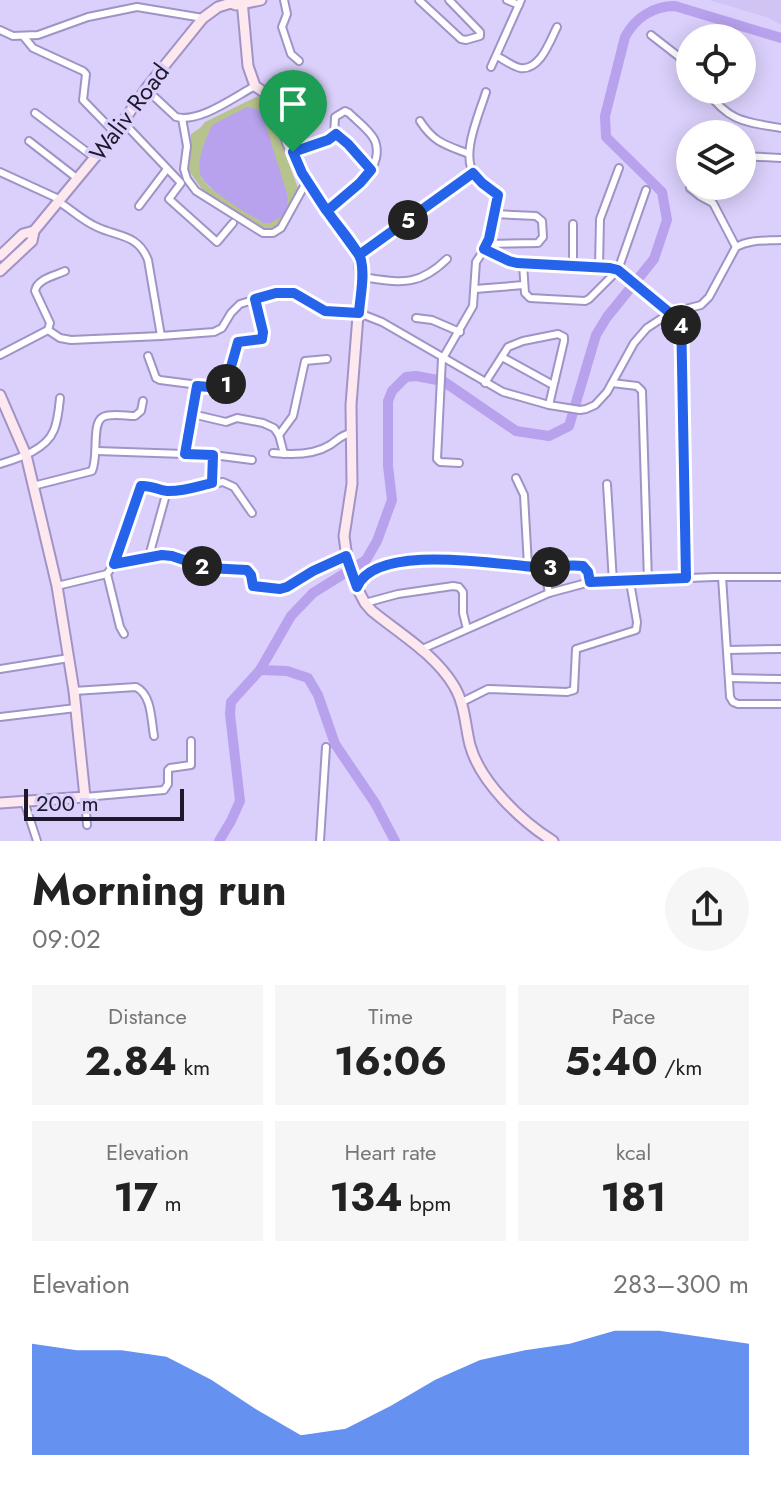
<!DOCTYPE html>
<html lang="en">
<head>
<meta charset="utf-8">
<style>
  body { margin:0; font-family:Jost,sans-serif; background:#f6f6f6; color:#222; height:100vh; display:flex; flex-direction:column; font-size:30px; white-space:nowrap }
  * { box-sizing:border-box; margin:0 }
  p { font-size:26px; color:#767676 }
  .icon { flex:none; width:44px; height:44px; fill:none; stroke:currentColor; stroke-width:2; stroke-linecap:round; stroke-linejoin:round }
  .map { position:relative; height:841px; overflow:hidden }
  .panel { display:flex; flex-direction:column; background:#fff; flex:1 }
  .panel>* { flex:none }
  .tools { position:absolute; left:676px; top:24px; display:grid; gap:16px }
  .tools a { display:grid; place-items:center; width:80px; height:80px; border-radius:50%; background:#fff; box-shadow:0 4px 20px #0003; font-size:40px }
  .scale { position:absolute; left:24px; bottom:20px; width:160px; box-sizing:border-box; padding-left:8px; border:4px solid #1e182c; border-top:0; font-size:22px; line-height:28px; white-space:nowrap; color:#1e182c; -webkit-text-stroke:6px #dbd0fb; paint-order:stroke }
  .pin { position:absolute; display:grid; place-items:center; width:68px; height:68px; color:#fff; margin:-82px -34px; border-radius:50% 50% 50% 0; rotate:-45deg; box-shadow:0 0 8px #0007 }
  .pin .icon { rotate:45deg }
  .km { position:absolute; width:40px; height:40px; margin:-20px; border-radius:50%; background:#222; color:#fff; font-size:22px; line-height:40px; text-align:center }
  .round { display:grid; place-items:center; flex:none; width:84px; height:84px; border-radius:42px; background:#f6f6f6 }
  .head { display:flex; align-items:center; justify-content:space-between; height:136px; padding:0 32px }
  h1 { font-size:44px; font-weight:700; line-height:60px }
  .figures { display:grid; grid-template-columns:repeat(3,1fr); gap:12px; height:136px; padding:8px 32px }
  .figures div { display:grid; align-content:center; border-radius:0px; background:#f6f6f6; text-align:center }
  .figures b { font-size:40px; font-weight:700 }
  .figures small { font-size:22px; font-weight:400 }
  .figures p { font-size:22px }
  .chart { height:224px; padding:16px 32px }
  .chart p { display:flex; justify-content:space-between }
  .chart svg { width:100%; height:144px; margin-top:8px; fill:#2563eb; opacity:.7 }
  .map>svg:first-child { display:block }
</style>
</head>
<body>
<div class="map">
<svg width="781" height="841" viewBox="0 0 781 841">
  <rect width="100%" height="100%" fill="#dbd0fb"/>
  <!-- built -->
  <path fill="#d1c4f5" d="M709,0h72v25l-12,-7z"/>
  <!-- green -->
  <path fill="#b7c38c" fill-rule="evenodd" d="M258,96l8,7 32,85 -3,24 -7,9 -24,10 -57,-35 -18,-25 2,-37 9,-6 5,-6zM275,160l13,37 -25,26 -54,-36 -8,-10z"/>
  <!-- water -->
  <path fill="#b8a1ed" d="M247,107l14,3 27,87 -2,17 -16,9h-7c-15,-10 -59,-33 -63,-50 -3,-16 6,-34 12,-48z"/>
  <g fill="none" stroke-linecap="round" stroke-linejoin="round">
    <!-- river -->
    <g stroke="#b8a1ed" stroke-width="10">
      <path d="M260,670l27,1 21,7 10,17 17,49 40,59 20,38"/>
      <path d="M219,841l12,-20 9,-20 -10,-87 1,-12 29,-32 31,-54 22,-23 53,-33 11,-19 15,-41 -4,-34v-65l4,-10 14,-14 10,-1 27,5 73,50 33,5 20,-10 27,-91 11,-18 47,-58 13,-39 -5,-28 -56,-55 -1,-21 20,-79c10,-19 28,-31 50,-31l106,32"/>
    </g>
    <defs>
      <g id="street">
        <path d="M284,0l3,14 -5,13 9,27 8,7"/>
        <path d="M419,0l42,39 5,1 14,-4v-4l-31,-32"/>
        <path d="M507,0l12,5"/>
        <path d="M0,30l13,6 25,-1 50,-18 49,-10 66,11"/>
        <path d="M651,35l27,21 12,12"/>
        <path d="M24,37l9,11 50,23 3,3 -3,26 32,33"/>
        <path d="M497,56c7,4 15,10 23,12 20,3 30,-27 37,-41"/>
        <path d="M491,67l30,-67"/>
        <path d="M146,89l30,28c24,6 58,-20 79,-31"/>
        <path d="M706,90c23,32 39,32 75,38"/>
        <path d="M35,113l60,45"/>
        <path d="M182,118l5,28 -3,23 3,10 9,12 67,42h10l8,-5 26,-47"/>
        <path d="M420,121c14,22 26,24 49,33"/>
        <path d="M123,122l58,61 -12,16 48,43 16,-19"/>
        <path d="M336,134l12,10 23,26"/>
        <path d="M29,141l49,38"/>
        <path d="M293,152l41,-16 1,-19 10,-6 4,2c8,8 22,18 26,28 11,29 -29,55 -48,70"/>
        <path d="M742,156l39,2"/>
        <path d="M0,172l61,28"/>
        <path d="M690,188l10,8 13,7 23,44"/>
        <path d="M59,202c13,8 24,19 38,25 21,10 41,7 51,33l13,76 53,-4 8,-4 9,-15 9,-9 36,-11h18l31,18 34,2 23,9 121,70 46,13 31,5 6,-1 9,-4 12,-13 27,-49 13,-15 23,-15 31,-8 8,-8 27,-50c14,-8 30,-6 45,-7"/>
        <path d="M139,206l28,-37"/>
        <path d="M573,224v42"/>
        <path d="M488,244l50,-1 5,-6 -1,-16 -6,-5 -42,-2"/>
        <path d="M484,249l25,12 8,2 101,7 52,43"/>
        <path d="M359,255l114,-82"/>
        <path d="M523,264l2,29 5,5 55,3 4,-2 29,-29 28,-80"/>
        <path d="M599,268l1,-49 19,-51"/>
        <path d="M361,277c39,5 56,11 86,-18"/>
        <path d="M475,289l49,-4"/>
        <path d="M681,311l5,267"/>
        <path d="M416,318l16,2 28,12"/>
        <path d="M48,330l12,8 11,2 90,-4"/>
        <path d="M0,355l48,-25 2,-7 -15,-32c2,-12 19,-15 30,-20"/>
        <path d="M148,356l8,22 4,2 62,8 5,-7 11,-39 21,-2 4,-4 -8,-37"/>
        <path d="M502,357l51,28"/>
        <path d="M442,358l-5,101 3,3 19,1"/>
        <path d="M443,358l30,-52 3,-44 12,-18 10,-45 -2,-7c-6,-4 -15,-8 -20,-15 -17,-20 3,-62 10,-85"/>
        <path d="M485,383l23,-36 15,-6 35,-7 6,3v4l-15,64"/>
        <path d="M612,383l25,3 5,5 6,190"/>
        <path d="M192,414l34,8 11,-4 26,5 11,5 5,7 5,19"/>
        <path d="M279,435l14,-19 12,-55 22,-2"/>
        <path d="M97,451l116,4 39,5"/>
        <path d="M273,453c18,2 41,2 57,-8 8,-5 12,-11 22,-12"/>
        <path d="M185,454l12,-68"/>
        <path d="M0,464c19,-6 46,-14 54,-34 4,-10 5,-22 6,-32"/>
        <path d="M516,478l8,17 4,71"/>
        <path d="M212,483l1,-28"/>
        <path d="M607,484l6,98"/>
        <path d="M33,486l59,-15c7,-15 -1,-48 11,-54 8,-4 23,-1 32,-1l6,-5 2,-10"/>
        <path d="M149,556l18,-65"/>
        <path d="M114,564l48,-9 10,1 35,12 40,2 4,5 2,11 27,3 7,-2 26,-16 33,-15"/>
        <path d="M544,567l5,26"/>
        <path d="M107,574l13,53 4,7"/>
        <path d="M722,577l8,120 3,5 5,2h43"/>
        <path d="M57,586l50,-12 7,-10 27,-78c11,-2 21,5 33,5l49,-9 11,5 18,26"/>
        <path d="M357,587c18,-44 138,-23 177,-20 16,1 32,-3 49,-1l5,6 2,10"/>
        <path d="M365,603l33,-9 55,-8 6,1 4,5v21l4,16"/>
        <path d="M420,650l129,-57 41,-11 124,-5h67"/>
        <path d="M727,650l54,-1"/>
        <path d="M0,669l69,-11"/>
        <path d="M729,678l52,1"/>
        <path d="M74,691l62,-4c16,8 15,33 18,49"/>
        <path d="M462,702l26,-13 79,3 7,-2 2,-41 60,-19 1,-8 -7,-40"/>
        <path d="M0,717l76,-9"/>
        <path d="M24,801l13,40"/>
        <path d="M87,825l-2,-28 79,-7 4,-6v-14l2,-2 21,-3v-24"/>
        <path d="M320,841l6,-94"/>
      </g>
      <g id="secondary">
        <path d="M242,0l6,66 7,20 10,7 12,19 11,32 14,29 24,37 33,45 2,22 -10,128 1,79 -8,52 3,22 8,26 10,19 7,8c28,23 63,43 82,75 11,18 11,39 16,59 10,37 51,76 83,96"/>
        <path d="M0,256l23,-22 11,-3"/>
        <path d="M0,271l32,-30 2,-10 81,-98 33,-47 55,-68 15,-11 13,-4 5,2 25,-5"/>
        <path d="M0,395l26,60 31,131 17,105 11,106 -85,6"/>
      </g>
    </defs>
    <!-- street casing -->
    <use href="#street" stroke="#a193c6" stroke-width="10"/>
    <!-- secondary casing -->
    <use href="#secondary" stroke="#a193c6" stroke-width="13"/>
    <!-- street -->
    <use href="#street" stroke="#fff" stroke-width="6"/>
    <!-- secondary -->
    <use href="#secondary" stroke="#fce8ee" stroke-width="9"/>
  </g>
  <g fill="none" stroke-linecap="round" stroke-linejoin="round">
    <defs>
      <path id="route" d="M293,152l9,21 24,37 1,1c8,12 30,36 34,49 4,16 -1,37 -2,53l-34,-2 -31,-18h-18l-21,6 8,33 -1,7 -24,3 -11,39 -5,7 -25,-2 -12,68 28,1 -1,28c-13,3 -31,9 -45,8 -10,-1 -16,-6 -26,-5l-27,78 48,-9 10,1 35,12 40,2 4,5 2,11 27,3 7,-2 26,-16 33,-15 11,31c18,-44 138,-23 177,-20 16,1 32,-3 49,-1l5,6 2,10 96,-4 -5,-267 -11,2 -52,-43 -8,-2 -93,-5 -8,-2 -25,-12 5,-10 9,-44 -16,-12 -9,-10 -114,82 -32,-44 33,-28 11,-13 -23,-26 -12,-10 -8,6 -35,12"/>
    </defs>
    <!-- route casing -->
    <use href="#route" stroke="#fff" stroke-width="16"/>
    <!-- route -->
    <use href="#route" stroke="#2563eb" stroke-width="10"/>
  </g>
  <g text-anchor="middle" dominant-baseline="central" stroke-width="7" stroke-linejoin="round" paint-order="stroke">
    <!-- street labels -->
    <g font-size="24" fill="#1e182c" stroke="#dbd0fb">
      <text transform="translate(129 112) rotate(-53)">Waliv Road</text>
    </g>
  </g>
</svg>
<div class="tools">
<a><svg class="icon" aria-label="locate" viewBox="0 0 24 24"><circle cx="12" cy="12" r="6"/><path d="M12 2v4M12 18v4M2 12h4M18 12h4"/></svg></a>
<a><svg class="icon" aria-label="layers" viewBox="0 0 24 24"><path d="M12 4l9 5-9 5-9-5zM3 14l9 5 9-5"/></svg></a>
</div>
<div class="scale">200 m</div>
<div class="pin" style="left:293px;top:152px;background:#1e9e55"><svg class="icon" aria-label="arrive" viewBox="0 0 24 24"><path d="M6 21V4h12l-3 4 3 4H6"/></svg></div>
<b class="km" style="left:226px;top:384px">1</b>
<b class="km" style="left:202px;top:566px">2</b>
<b class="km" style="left:550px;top:567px">3</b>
<b class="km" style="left:681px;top:325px">4</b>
<b class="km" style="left:408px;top:220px">5</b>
</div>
<section class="panel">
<div class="head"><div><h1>Morning run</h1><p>09:02</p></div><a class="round"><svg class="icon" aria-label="share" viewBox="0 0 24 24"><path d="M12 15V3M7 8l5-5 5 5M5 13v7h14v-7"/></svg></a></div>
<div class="figures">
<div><p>Distance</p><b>2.84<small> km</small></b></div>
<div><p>Time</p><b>16:06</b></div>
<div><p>Pace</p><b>5:40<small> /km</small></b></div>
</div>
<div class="figures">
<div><p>Elevation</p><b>17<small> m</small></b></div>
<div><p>Heart rate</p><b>134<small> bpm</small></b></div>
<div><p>kcal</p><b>181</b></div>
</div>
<div class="chart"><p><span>Elevation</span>283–300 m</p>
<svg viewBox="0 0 160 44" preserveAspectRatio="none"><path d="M0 44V10L10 12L20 12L30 14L40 21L50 30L60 38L70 36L80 29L90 21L100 15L110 12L120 10L130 6L140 6L150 8L160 10V44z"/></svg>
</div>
</section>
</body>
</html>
